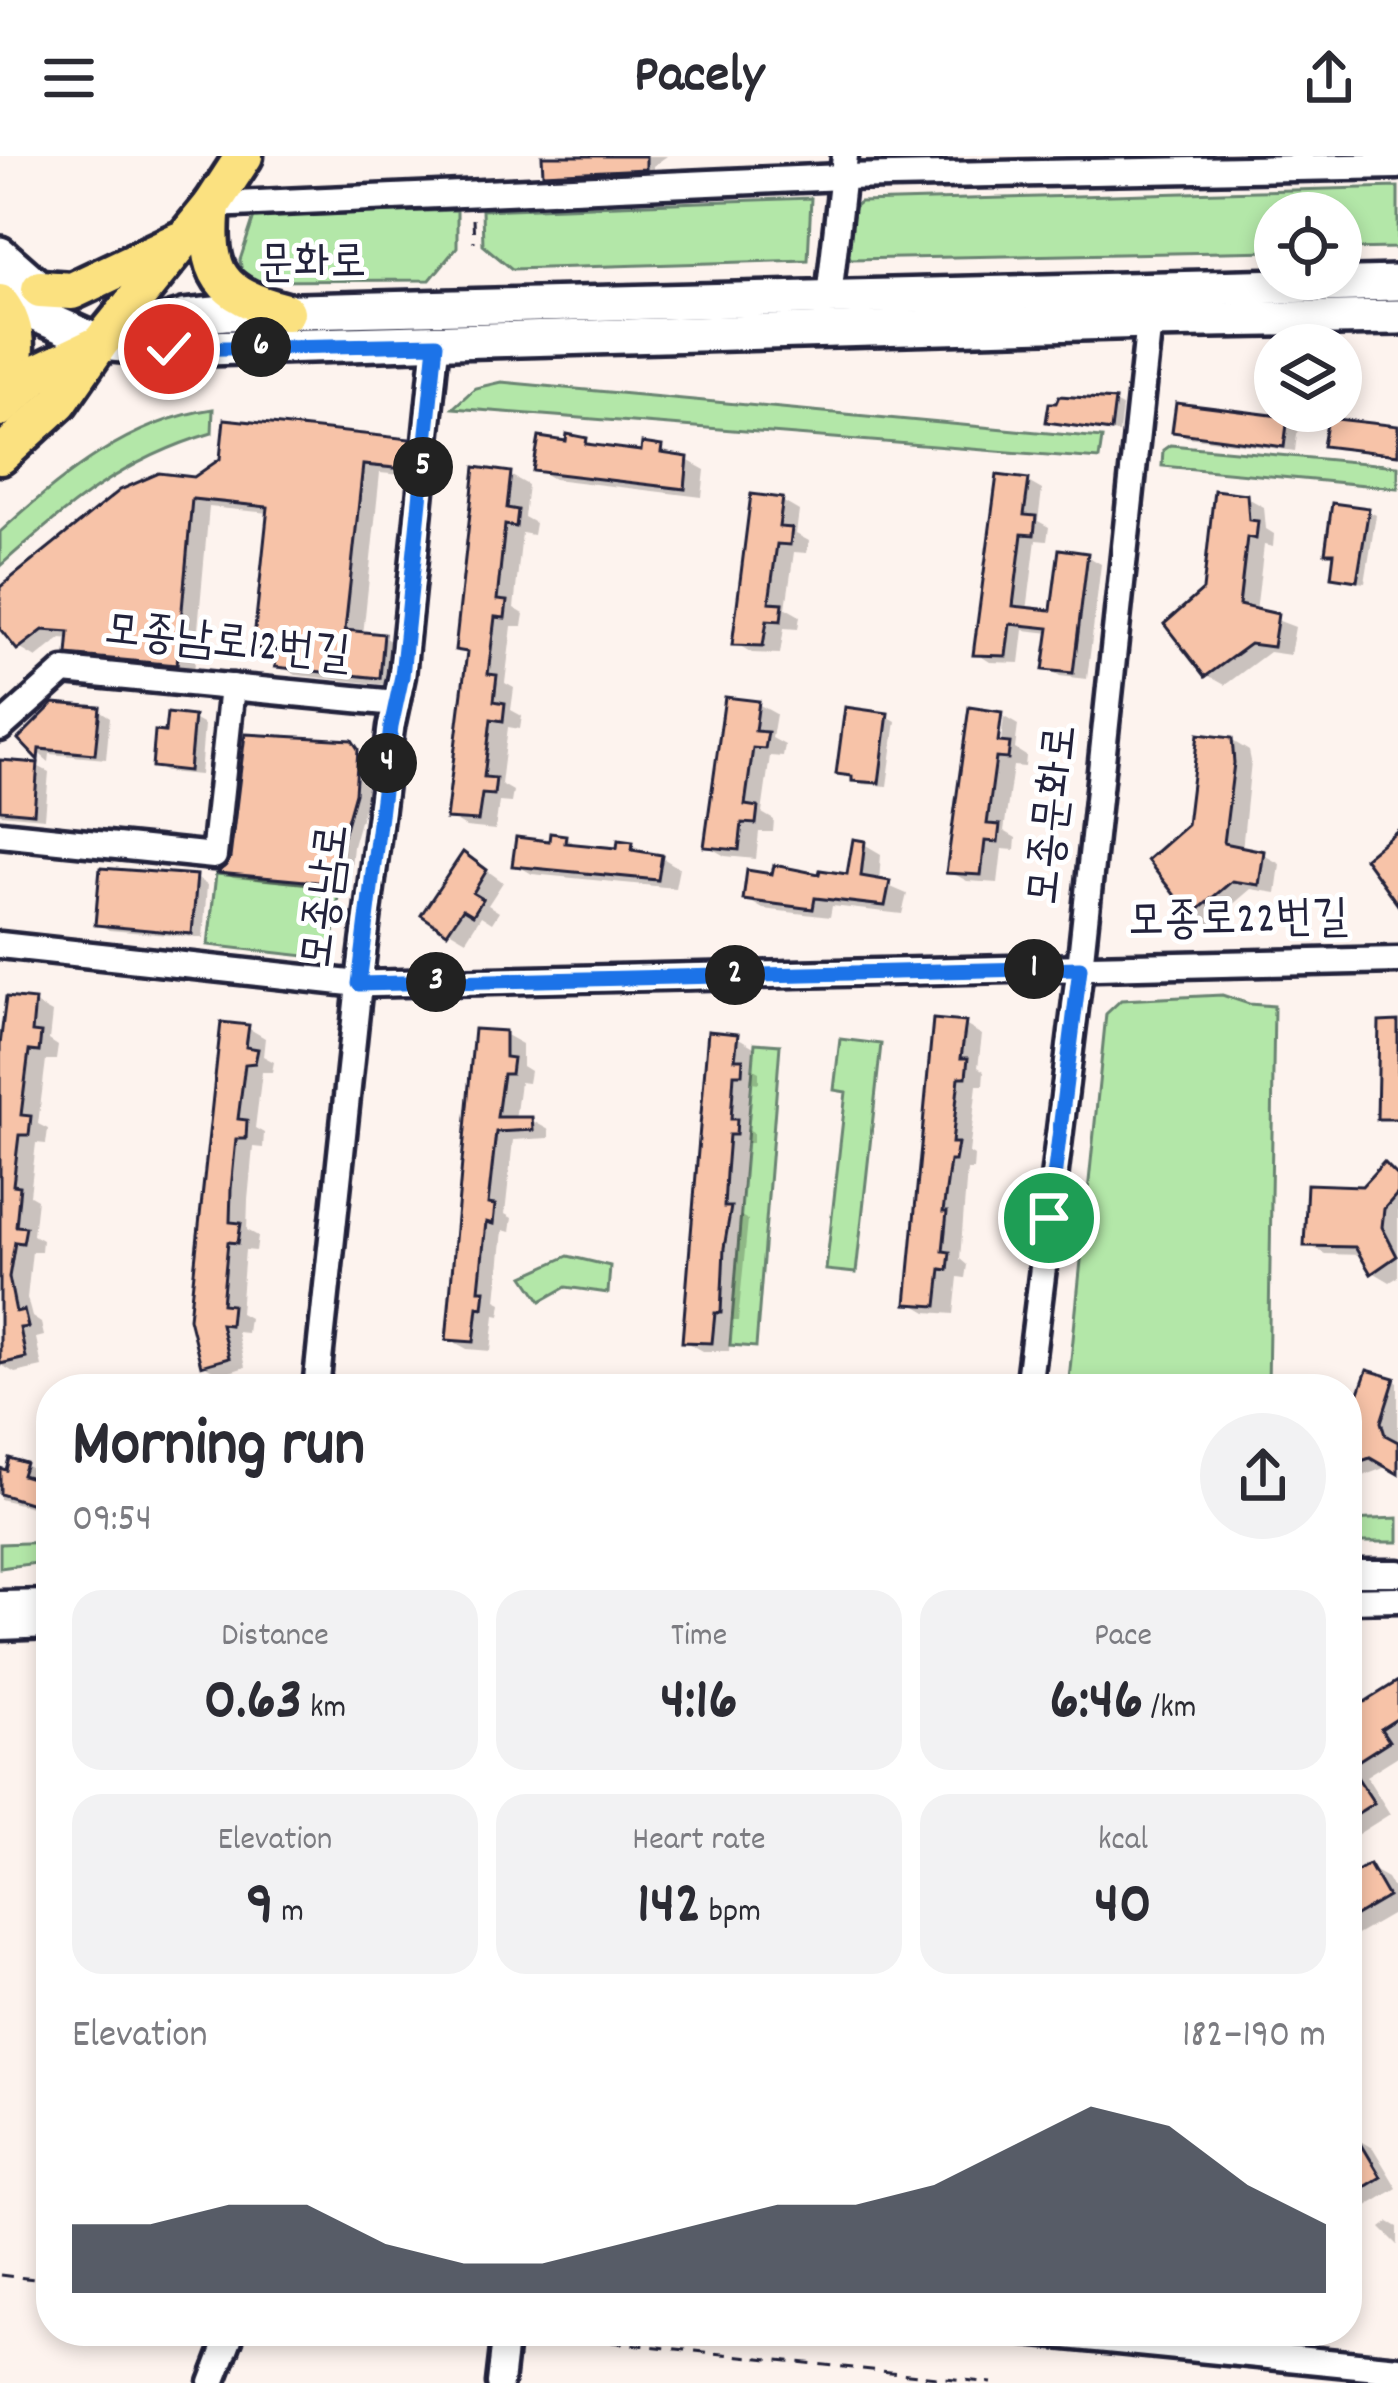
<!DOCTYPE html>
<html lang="en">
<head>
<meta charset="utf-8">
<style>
  body { margin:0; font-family:Dekko,"Poor Story",sans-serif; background:#f2f2f3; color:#2b2b33; height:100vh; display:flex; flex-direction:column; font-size:45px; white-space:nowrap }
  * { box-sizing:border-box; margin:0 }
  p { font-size:39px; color:#7c7c81 }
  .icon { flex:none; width:66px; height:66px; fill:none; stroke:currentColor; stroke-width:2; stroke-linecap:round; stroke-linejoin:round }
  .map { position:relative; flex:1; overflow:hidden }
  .panel { position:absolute; left:36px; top:1218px; width:1326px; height:972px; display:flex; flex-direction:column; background:#fff; border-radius:48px; box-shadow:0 6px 18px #0003 }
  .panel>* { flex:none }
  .fabs { position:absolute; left:1254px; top:36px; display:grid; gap:24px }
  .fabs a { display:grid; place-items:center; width:108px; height:108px; border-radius:50%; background:#fff; box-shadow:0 6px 18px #0003; font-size:60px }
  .pin { position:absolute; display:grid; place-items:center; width:102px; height:102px; color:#fff; margin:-51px; border:6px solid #fff; border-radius:50%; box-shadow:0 3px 12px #0007 }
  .km { position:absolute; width:60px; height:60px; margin:-30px; border-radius:50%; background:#222; color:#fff; font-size:33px; line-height:60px; text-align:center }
  .round { display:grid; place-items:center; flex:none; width:126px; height:126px; border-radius:63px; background:#f2f2f3 }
  .overview { display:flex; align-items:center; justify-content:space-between; height:204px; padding:0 36px }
  h1 { font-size:66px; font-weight:700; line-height:90px }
  .stats { display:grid; grid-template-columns:repeat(3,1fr); gap:18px; height:204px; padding:12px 36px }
  .stats div { display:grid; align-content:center; border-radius:30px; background:#f2f2f3; text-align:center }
  .stats b { font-size:60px; font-weight:700 }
  .stats small { font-size:33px; font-weight:400 }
  .stats p { font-size:33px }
  .chart { height:336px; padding:24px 36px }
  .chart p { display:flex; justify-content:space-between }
  .chart svg { width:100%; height:216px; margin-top:12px; fill:#111827; opacity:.7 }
  header { display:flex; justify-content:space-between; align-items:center; height:156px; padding:0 36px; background:#fff; font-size:54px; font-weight:700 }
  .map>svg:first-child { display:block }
</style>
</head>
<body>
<header><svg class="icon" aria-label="menu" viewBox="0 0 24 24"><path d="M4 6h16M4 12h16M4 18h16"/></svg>Pacely<svg class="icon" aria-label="share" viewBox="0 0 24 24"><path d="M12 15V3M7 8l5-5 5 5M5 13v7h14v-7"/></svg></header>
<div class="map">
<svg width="1398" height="2227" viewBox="0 0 1398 2227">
  <rect width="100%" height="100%" fill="#fdf3ee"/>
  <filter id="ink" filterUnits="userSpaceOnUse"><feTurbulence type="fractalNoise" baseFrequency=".00833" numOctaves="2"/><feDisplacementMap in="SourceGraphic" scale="24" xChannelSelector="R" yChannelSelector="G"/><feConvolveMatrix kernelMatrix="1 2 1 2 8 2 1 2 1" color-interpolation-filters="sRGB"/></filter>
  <g filter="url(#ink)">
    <!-- green -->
    <g fill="#b3e7a8" stroke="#6a8472" stroke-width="3">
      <path d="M1398,31v61l-57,1v-36h-66v38l-424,8 -4,-6 7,-46 6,-5z"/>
      <path d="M811,42l-3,62 -296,9 -29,-24 -1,-35z"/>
      <path d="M457,54v37l-27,33 -175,1 -13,-8 -2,-13 14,-43z"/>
      <path d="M501,226l601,56 -3,21 -646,-51 22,-20z"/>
      <path d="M213,253l-1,24c-88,26 -145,73 -212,133v-34c61,-56 129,-111 213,-123z"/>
      <path d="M1170,289l228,21v22l-236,-22 1,-16z"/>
      <path d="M216,718l123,13 -6,56 -19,14 -106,-12z"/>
      <path d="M1222,839l27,9 25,2 -6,383h-200l38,-375 15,-14z"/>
      <path d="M840,883l41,5 -25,229 -30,-3 20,-178 -12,-2z"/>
      <path d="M755,887l25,2 -24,302 -26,-2z"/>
      <path d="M568,1100l42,10 -2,27 -42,-6 -25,14 -17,-25z"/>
      <path d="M1398,1362v24h-51v-22z"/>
      <path d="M51,1386v19l-51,7v-24z"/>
    </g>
    <!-- shadow -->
    <g fill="#0003" fill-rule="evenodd">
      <path d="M545,0h122l-14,10v6l-99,5 -8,-5z"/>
      <path d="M1114,247l8,4 -3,26 -61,-8 -8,-4z"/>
      <path d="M1287,264l11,6 -3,25 -108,-14 -11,-6z"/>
      <path d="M1398,273v27l-64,-7 -8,-5z"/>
      <path d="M586,284l13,8 45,6 17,-5 26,11 18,10 -3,27 -148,-18 -18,-10 33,-25z"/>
      <path d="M409,285l17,11 -3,25 -43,-4 -17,162 20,2 18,10 -4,39 -101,-11 -17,-10v-8l-23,-11 14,-133 -61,-6 -15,166 -106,-10 -17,-10 1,-14 -11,-1 -25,20 -17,-10 -19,-24v-33l195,-111z"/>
      <path d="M510,319l18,10 -4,32 11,6 -2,12 -11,-2 -8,75 10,6 -2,12h-10l-7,57 9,5 -3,22 11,6 -2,13 -12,-2 -7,57 12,7 -2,12 -12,-1 -4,28 -29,-3 -17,-10 20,-162 -11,-6z"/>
      <path d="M1028,326l14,8 -4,31 11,6 -2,14 -11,-1 -9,71 27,2 33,-57 14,8 -14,115 -27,-3 -14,-8 5,-35 -27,-3 -4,33 -30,-1 -14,-9z"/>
      <path d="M1246,341l18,10 2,22 8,5 -1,13 -9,-2 -8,67 39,15 -5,28 -21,-3 -44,33 -18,-10 -1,-84z"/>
      <path d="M782,345l17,10 -3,23 13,7 -2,12 -13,-1 -8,56 14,8 -2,13 -14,-1 -4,26 -28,-1 -17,-10z"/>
      <path d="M1368,355l8,4 -11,68 -23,-3 -8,-5 3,-19 -9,-5z"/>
      <path d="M758,548l18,10 -4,24 13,7 -2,12 -13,-1 -8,57 12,7 -1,12h-14l-3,27 -31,-3 -18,-10z"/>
      <path d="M99,554l11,7 -4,42 -56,-5 -1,8 -27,-23z"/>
      <path d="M972,555l29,4 17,10 -3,24 11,7 -1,11 -12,-1 -9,65 12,7 -1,12 -13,-1 -4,34 -31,-2 -18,-10zM998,561h6l-5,40 -6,-1z"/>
      <path d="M887,560l9,5 -9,65 -24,-2 -23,-12z"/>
      <path d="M193,563l11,6 -4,50 -34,-3 -11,-6 13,-31z"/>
      <path d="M1231,584l18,11 2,10 -9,89 20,4 18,10 -4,29 -25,-4 -41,35 -17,-10 -3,-88z"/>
      <path d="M351,587l17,15 -2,42 -13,46 -4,43 -116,-11 -10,-6z"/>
      <path d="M0,607l37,3 12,6 -4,46 -45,-4z"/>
      <path d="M565,682l16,9 38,4 13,-6 29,12 18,11 -4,20 -143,-14 -17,-10z"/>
      <path d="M864,688l17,10 -2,28 28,12 -5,20 -70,-8 -2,11 -67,-8 -17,-10 76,-21 27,-1z"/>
      <path d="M481,710l22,16 -15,23 11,7 -7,11 -11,-7 -15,24 -17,-10z"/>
      <path d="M196,722l11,7 -4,53 -94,-8 -11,-7z"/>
      <path d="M34,847l18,10 -3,27 9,6 -2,14h-10l-8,64 10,5 -2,15 -10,-1 -6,52 7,4 -4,36 9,5 -1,11h-9l-5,47 5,19 9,6 3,13 -8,2 6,29 -27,6 -15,-9v-284z"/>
      <path d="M965,869l17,10 -4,32 6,4 -1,14h-6l-8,68 5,3 -1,14h-6l-7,89 7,6 -2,13 -7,-1 -4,37 -27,-2 -17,-10z"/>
      <path d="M248,872l17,10 -2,18 11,6 -2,10h-10l-7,56 9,5 -1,15 -10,-1 -5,53 -1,30 11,6 -2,15 -11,-1 -5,63 9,5 -2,15 -10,-1 8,35 -24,8 -17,-10z"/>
      <path d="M504,878l18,10v22l8,5 -2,12 -8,-1 -5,38h16l18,10v8l-36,2 -8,74 7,4 -2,14 -7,-2 -7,70 6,3 -2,13 -5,-1 -4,36 -24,-2 -18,-10z"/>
      <path d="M737,881l17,10 -2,21 7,4v11l-8,-1 -3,47 5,3v11h-7l-5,73 7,4 -10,101h-6l-3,30h-26l-18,-10z"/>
      <path d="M1385,1010l13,7v104l-8,5 -17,-10 -10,-17 -38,-1 -18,-10z"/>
      <path d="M877,1224l25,5 7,4h-34z"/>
      <path d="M1394,1224l4,3v88l-9,-5 -42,16v-74z"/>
      <path d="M25,1309l17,11 -2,7 11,5v24l-51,-13v-28z"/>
      <path d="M1398,1528v72l-32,20 24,38 -43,27v-125z"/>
      <path d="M1369,1712l18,10 11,19v14l-50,29 -1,-60z"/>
      <path d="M1355,1981l18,11 24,40 -50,30v-76z"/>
      <path d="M1389,2066l9,5v18l-17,-17z"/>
    </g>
    <!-- building -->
    <g fill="#f7c3a8" stroke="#22223b" stroke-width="3">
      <path d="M542,0h104v13l-103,5z"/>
      <path d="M1059,240l56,4 -4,31 -65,-9 3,-19h7z"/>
      <path d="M1176,247l112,14 -4,30 -112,-15z"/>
      <path d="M1328,262l70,8v29l-75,-9z"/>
      <path d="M224,263l186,20 -4,30 -43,-4 -18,165 39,4 -4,44 -105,-11 2,-17 -24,-2 15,-141 -76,-8 -15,166 -110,-10 2,-23 -26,-2 -26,20 -17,-21v-42l120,-97 39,-17 35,4 26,-18z"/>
      <path d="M567,278l20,4 -1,6 55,7 1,-8 20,3 -1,7 27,4 -3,32 -152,-18 6,-34 27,4z"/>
      <path d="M475,311l36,5 -4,36 11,2 -2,17 -11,-2 -8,75 10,1 -2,17 -10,-1 -7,57 9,1 -3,26 11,2 -2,18 -12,-2 -7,58 12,1 -2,17 -12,-1 -4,27 -32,-2 21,-167 -12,-2z"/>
      <path d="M997,319l32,4 -5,36 12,1 -2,19 -12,-1 -9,72 38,4 8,-61 29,4 -15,120 -30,-3 6,-42 -39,-4 -4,32 -33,-1z"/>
      <path d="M1214,334l33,4 2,26 9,1 -2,18 -9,-2 -8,68 39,9 -5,33 -23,-3 -45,33 -41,-53 39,-34z"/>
      <path d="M751,338l32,4 -4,29 13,1 -2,17 -13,-1 -8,58 14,1 -2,18 -14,-1 -4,26 -31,-1z"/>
      <path d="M1332,347l37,5 -12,73 -26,-4 3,-24h-9z"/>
      <path d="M725,541l34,4 -4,30 13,1 -3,17 -12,-1 -8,57 13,2 -2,17 -14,-1 -3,27 -35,-3z"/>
      <path d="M54,547l46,4 -5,47 -56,-5 -1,11 -20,-21z"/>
      <path d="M845,551l43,6 -9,70 -27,-2v-5l-16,-2z"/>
      <path d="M969,551l33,5 -4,30 12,1 -2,16 -12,-1 -9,66 13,1 -2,17 -13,-1 -4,34 -35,-2z"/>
      <path d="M167,557l27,3 -5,55 -37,-4 3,-36 10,1z"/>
      <path d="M245,578l107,6 6,9 -3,44 -13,46 -4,45 -120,-11 12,-15z"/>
      <path d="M1198,578l34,4 2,25 -10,80 40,8 -5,34 -27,-4 -41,35 -44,-56 40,-35z"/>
      <path d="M0,604l38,3 -4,50 -34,-3z"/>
      <path d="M1398,674v75l-34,-47z"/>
      <path d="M550,677l16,2 -1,8 52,5 1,-8 15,2 -1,8 30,5 -4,25 -146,-14 4,-29 33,4z"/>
      <path d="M853,683l12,2 -4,35 29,5 -5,25 -70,-8 -2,11 -70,-9 4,-30 25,4 2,-9 45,9 1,-4 27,4z"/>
      <path d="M463,696l24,18 -14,23 10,6 -10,16 -10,-6 -16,24 -26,-18z"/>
      <path d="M100,712l97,7 -5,59 -97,-9z"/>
      <path d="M6,841l29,3 -3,32 9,1 -2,19 -10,-1 -8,64 10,1 -2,19h-10l-6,50 7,1 -4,40 10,1 -3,16 -8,-1 -6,35 7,35 8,-2 4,17 -8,1 6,30 -26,6v-319z"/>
      <path d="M933,863l33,3 -5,36h7l-2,19h-7l-7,66h6l-3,18h-5l-7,51h4l-4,39 7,1 -2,18 -7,-1 -4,37 -31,-2z"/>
      <path d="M1398,865v98h-21l2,-97z"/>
      <path d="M221,866l28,3 -3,22 12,2 -3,14 -10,1 -7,55 9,1 -1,19h-10l-5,50 -1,33 11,1 -3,20 -10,-1 -6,62 10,1 -2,20 -9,-1 8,34 -28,8 -12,-48z"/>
      <path d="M474,873l31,2v26l8,1 -2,16h-8l-6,43h35l1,13 -37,2 -8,72 7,1 -2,19 -7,-2 -7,68h6l-2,18 -5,-1 -4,35 -28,-2z"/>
      <path d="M708,875l30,3 -3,25h8l-1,15h-8l-3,45h6l-1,16h-7l-3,38 -2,34h7l-7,41 -3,65h-6l-3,30 -30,-1z"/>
      <path d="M1384,1006l14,14v17l-14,16 -2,18 15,29 -26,18 -16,-27 -51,-1 3,-62 55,2z"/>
      <path d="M1367,1214l28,8 -14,44 4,13 13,7v32l-28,-16 -23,8v-56l7,-3z"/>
      <path d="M9,1302l17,5 -4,12 24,7 -7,24 -39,-12v-26l6,2z"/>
      <path d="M1398,1525v37l-17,11 8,12 -39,25 24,37 -27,17v-107z"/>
      <path d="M1369,1708l19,33 -41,24v-44z"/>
      <path d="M1347,1964l34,57 -34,21z"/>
    </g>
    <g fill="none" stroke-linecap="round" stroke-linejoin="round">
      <defs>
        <g id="minor">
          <path d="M212,49l630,-28 556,-11"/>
          <path d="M829,141l16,-141"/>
          <path d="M0,572l64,-57 332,32"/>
          <path d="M0,678l214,22 18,-169"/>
          <path d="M0,789l359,39 1039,-24"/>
          <path d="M316,1233l43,-405 32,-257 11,-51 34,-333"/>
          <path d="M1028,1233l52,-421 69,-647"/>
          <path d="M1347,1417h51"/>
          <path d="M1347,1444l51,-1"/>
          <path d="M0,1448l51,-1"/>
          <path d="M0,1471l51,-2"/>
          <path d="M1016,2175l382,38"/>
          <path d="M212,2227l20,-52"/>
          <path d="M500,2227l6,-52"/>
        </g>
        <g id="secondary">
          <path d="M0,98l41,36"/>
          <path d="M0,126l35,32 65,29 69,6 980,-28 249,-4"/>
          <path d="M119,181l65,-20 41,-4 1173,-30"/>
        </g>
        <g id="primary">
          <path d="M212,49c-7,69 7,90 74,107"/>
          <path d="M40,133l32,2 106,-50"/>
          <path d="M0,147c25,33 14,67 0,102"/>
          <path d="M0,252l38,-35 59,-28"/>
          <path d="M0,300l59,-54 41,-59 112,-138 32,-49"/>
        </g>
      </defs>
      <!-- minor casing -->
      <use href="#minor" stroke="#22223b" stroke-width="33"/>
      <!-- secondary casing -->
      <use href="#secondary" stroke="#22223b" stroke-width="42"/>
      <!-- primary casing -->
      <use href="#primary" stroke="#22223b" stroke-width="45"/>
      <!-- path -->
      <g stroke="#22223b" stroke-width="3" stroke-dasharray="12 9" stroke-linecap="butt">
        <path d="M473,63l1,23"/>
        <path d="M0,2119l51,6"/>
        <path d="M528,2177l464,50"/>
      </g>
      <!-- minor -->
      <use href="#minor" stroke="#fff" stroke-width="24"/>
      <!-- secondary -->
      <use href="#secondary" stroke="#fff" stroke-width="33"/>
      <!-- primary -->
      <use href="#primary" stroke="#fbe180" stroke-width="36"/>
    </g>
  </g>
  <g fill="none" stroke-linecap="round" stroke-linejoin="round" filter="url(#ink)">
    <defs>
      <path id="route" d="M169,193l267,-5 -34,332 -11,51 -32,257 721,-16 -31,250"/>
    </defs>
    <!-- route casing -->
    <use href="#route" stroke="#fff" stroke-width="24"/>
    <!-- route -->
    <use href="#route" stroke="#1a73e8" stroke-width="15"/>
  </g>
  <g text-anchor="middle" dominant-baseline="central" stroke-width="10" stroke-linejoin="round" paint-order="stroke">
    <!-- street labels -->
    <g font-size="45" fill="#22223b" stroke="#fff">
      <text transform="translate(312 110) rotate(-1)">문화로</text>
      <text transform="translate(227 489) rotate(6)">모종남로12번길</text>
      <text transform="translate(1055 659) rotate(-84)">모종문화로</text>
      <text transform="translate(328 740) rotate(-83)">모종남로</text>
      <text transform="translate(1238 766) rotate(-1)">모종로22번길</text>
    </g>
  </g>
</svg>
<div class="fabs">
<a><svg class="icon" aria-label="locate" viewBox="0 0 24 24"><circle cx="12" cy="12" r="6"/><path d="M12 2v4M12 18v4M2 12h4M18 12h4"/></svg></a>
<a><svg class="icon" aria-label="layers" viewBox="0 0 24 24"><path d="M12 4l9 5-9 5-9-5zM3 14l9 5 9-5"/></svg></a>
</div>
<div class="pin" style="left:1049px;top:1062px;background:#1e9e55"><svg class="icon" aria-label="arrive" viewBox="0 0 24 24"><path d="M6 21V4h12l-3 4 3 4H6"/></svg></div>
<div class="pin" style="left:169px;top:193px;background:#d93025"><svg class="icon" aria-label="check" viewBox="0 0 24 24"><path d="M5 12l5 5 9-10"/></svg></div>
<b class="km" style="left:1034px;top:813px">1</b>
<b class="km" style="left:735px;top:819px">2</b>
<b class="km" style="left:436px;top:826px">3</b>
<b class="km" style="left:387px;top:607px">4</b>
<b class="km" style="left:423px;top:311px">5</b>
<b class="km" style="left:261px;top:191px">6</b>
<section class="panel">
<div class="overview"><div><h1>Morning run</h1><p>09:54</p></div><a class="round"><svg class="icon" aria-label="share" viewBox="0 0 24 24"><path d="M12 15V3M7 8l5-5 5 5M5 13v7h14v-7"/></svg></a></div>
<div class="stats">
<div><p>Distance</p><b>0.63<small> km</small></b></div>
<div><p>Time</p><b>4:16</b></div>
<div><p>Pace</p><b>6:46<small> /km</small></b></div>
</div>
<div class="stats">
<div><p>Elevation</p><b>9<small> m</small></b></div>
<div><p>Heart rate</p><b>142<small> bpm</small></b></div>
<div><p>kcal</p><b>40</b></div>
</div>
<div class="chart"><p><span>Elevation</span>182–190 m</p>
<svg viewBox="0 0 160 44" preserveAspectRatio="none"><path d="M0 44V30L10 30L20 26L30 26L40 34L50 38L60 38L70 34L80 30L90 26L100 26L110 22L120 14L130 6L140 10L150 22L160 30V44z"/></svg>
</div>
</section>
</div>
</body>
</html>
